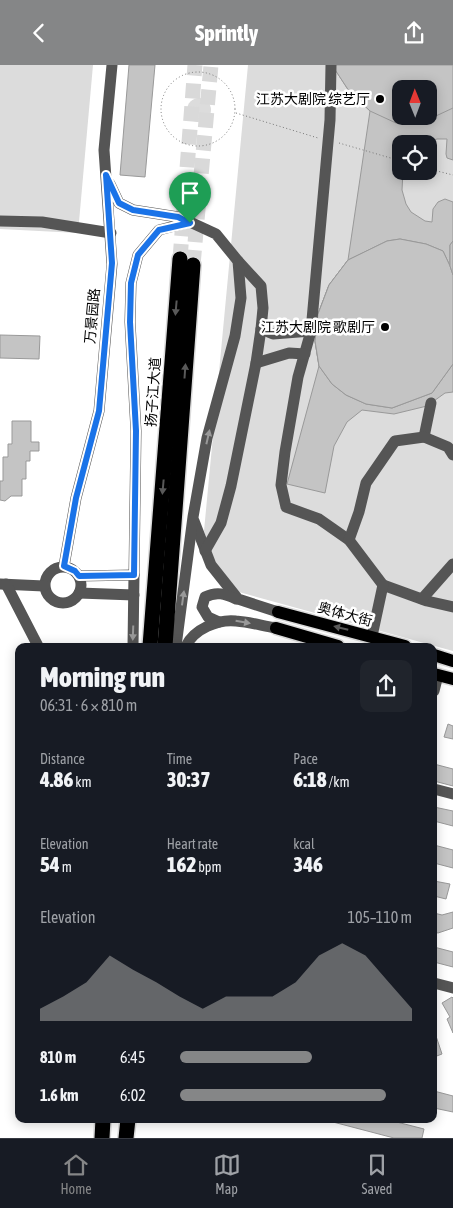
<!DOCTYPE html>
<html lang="en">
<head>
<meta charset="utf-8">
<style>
  body { margin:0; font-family:"Asap Condensed","Noto Sans SC",sans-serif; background:#20242c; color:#f1f3f6; height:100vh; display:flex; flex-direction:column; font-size:19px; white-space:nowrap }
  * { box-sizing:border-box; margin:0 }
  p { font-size:16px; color:#9ea1a6 }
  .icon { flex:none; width:28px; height:28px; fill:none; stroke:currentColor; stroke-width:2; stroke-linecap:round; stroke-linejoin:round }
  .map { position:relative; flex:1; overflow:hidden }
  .panel { position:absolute; left:15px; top:578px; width:422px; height:480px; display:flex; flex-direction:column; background:#171b24; border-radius:10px; box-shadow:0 2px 12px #0003 }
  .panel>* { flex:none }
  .needle { width:32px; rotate:359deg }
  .buttons { position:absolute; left:392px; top:15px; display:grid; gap:10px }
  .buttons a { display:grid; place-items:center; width:45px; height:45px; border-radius:10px; background:#171b24; box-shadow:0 2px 12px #0003; font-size:25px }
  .pin { position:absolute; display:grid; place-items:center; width:42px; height:42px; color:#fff; margin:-51px -21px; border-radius:50% 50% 50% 0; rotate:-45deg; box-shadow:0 0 5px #0007 }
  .pin .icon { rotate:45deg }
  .round { display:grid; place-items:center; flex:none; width:52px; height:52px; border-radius:10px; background:#20242c }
  .overview { display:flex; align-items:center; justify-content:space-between; height:85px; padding:0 25px }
  h1 { font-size:28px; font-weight:800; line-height:38px }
  .figures { display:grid; grid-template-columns:repeat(3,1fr); gap:8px; height:85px; padding:5px 25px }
  .figures div { display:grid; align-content:center }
  .figures b { font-size:21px; font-weight:800 }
  .figures small { font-size:14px; font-weight:400 }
  .figures p { font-size:14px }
  .chart { height:140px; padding:10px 25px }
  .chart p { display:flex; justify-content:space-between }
  .chart svg { width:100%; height:90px; margin-top:5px; fill:#858687; opacity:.7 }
  ul { padding:0 25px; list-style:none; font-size:16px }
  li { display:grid; grid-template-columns:80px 60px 1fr; align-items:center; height:38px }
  li i { height:12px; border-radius:6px; background:#858687 }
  header { display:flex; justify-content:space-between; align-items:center; height:65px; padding:0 25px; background:#858687; color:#fff; font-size:22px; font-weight:800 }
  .dock { display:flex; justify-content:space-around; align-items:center; height:70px; border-top:1px solid #363941; background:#171b24; font-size:14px; color:#9ea1a6 }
  .dock a { display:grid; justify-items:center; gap:2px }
  .dock .on { color:#858687 }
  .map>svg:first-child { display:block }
</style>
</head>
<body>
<header><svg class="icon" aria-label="back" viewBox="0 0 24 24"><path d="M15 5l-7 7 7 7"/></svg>Sprintly<svg class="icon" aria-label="share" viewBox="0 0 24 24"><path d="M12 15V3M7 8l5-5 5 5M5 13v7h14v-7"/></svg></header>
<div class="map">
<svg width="453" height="1073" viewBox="0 0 453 1073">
  <rect width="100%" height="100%" fill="#fff"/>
  <!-- green -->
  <g fill="#dcdcdc" fill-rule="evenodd">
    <path d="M0,0h93l-15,168 -78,-4z"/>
    <path d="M248,0h205v586l-214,-59 -27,-33 -8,-28zM401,24h28v27h-28zM401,79h28v27h-28z"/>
    <circle cx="199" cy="45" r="12"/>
  </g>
  <!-- building -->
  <g fill="#c4c4c4" stroke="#999" fill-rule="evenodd">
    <path d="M129,0h26l-10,112 -25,-2z"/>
    <path d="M332,0h121v95l-6,-2 -1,-4 1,-15h-10l-14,5h-22v27h2l-1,19 4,14 5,8 14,9 7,1 1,-13 5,-7 7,-3 8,3v190l-8,1 -18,13 -33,8 -32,-4 -15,12 -13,24 -9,47 -38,-9 32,-118 -4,-25 3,-27 11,-29 19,-25 22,-149 -21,-20zM401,24h28v27h-28z"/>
    <path d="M332,0h121v43l-30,14 -27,1 -26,-12 -21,-20zM401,24h28v27h-28z"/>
    <path d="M400,174l26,5 17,7 7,15v-21l3,-4v123l-21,29 -40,15 -26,-4 -20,-9 -14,-11 -13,-18 -4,-25 3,-27 11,-29 19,-25 39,-19z"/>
    <path d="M400,174l26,5 17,7 7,15 3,9v89l-21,29 -40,15 -26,-4 -20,-9 -14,-11 -13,-18 -4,-25 3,-27 11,-29 19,-25 39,-19z"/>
    <path d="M453,176v34l-3,-9v-21z"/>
    <path d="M0,270l40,1 -1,23 -39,-1z"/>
    <path d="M12,356h19v21h8v9h-9v10h-4v18h-4v17h-11l-6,5 -5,-1v-19h3v-24h5v-13h4z"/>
    <path d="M448,659l5,2v13l-9,-2z"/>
    <path d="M434,699l19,5v17l-19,-5z"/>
    <path d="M434,742l19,4v15l-19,-5z"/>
    <path d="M434,780l19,5v18l-19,-5z"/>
    <path d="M434,816l16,3 -4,15 -12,-3z"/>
    <path d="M453,847v16l-15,5 -4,-1v-19l8,2z"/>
    <path d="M434,882l19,5v15l-19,-5z"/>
    <path d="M452,932l1,1v35l-6,-14 3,-2 -8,-14z"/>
    <path d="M434,965l8,24 -8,3z"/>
    <path d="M434,1026l19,5v16l-19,-4z"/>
    <path d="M333,1054h52l39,10 -2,9h-28l-61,-16z"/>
  </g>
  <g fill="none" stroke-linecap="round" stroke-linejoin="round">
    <!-- highway-tunnel -->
    <g stroke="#d9d9d9" stroke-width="15" stroke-dasharray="15 8" stroke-linecap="butt">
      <path d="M180,194l15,-194"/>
      <path d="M193,200l18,-200"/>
    </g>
    <defs>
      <g id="major">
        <path d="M278,547l127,34"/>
        <path d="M276,563l62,18"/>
        <path d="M434,590l19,6"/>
        <path d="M434,609l19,5"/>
      </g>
      <g id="highway">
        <path d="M150,581l30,-387"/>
        <path d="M165,581l28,-381"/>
        <path d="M102,1073l1,-19"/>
        <path d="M126,1073l2,-19"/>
      </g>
    </defs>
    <!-- major casing -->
    <use href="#major" stroke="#dbdbdb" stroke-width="15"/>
    <!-- highway casing -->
    <use href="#highway" stroke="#dbdbdb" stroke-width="18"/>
    <!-- path -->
    <g stroke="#777" stroke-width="1" stroke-dasharray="1 2.5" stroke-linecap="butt">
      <circle cx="198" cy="44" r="37"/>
      <path d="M236,48l82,25"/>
      <path d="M339,78l62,18"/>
      <path d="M429,104l24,6"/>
    </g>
    <!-- minor -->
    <g stroke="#555" stroke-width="11">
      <path d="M331,0l-1,55 -19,211 -13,46 -13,75 -4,33 5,22 33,12 30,21 34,45 44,16 26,6"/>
      <path d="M110,119l9,19 14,7 45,7 12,5"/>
      <path d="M0,156l42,1 69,11"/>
      <path d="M261,264l12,5 38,-3"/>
      <path d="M256,298l33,-10 16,1"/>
      <path d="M424,372l7,-34"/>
      <path d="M194,456l17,44 27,34 40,13"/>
      <path d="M349,475l10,-28 7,-29 29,-42 29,-4 24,10 5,8"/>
      <path d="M205,486l16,-28 10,-37 25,-123 5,-34 2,-21 -2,-22 -23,-25"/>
      <path d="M64,501l12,-68 23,-87 13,-147 -8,-114 8,-85"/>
      <circle cx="63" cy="520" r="18"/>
      <path d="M79,511l55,-1"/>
      <path d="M0,519l44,2"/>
      <path d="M6,519l32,62"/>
      <path d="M79,528l55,2"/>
      <path d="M422,534l31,-35"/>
      <path d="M219,557l-11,-5 -6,-10 3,-10c12,-6 20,-3 31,2"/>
      <path d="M372,571l11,-51"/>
      <path d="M133,581l3,-215 -6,-109 1,-39 7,-28 21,-25 31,-8 26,12 22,27 3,37 -6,38 -28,102 -14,79 -17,129"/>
      <path d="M186,581c8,-17 32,-27 50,-25 14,1 27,5 40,7"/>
      <path d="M434,626l4,-16"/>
      <path d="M434,724l19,5"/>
      <path d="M434,918l19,5"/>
    </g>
    <!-- major -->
    <use href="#major" stroke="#000" stroke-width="12"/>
    <!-- highway -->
    <use href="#highway" stroke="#000" stroke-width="15"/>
  </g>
  <!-- one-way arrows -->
  <defs><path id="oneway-solid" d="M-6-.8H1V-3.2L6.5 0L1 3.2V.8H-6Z" transform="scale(1.25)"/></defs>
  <g fill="#595959">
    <use href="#oneway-solid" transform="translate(176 243) rotate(95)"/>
    <use href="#oneway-solid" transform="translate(185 306) rotate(-86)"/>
    <use href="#oneway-solid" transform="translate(163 422) rotate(95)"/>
    <use href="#oneway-solid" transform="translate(341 563) rotate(-166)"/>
  </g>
  <g fill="#999">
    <use href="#oneway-solid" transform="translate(208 372) rotate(-77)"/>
    <use href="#oneway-solid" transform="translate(183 533) rotate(-82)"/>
    <use href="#oneway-solid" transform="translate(243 557) rotate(10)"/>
    <use href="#oneway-solid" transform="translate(133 568) rotate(92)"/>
  </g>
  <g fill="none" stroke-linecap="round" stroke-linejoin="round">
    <defs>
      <path id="route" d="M106,110l13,28 14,7 45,7 12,6 -31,7 -21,25 -7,28 -1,39 6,109 -2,144 -55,1 -4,-5 -11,-5 12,-68 23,-87 13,-148z"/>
    </defs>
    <!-- route casing -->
    <use href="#route" stroke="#fff" stroke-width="10"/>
    <!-- route -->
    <use href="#route" stroke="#1a73e8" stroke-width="6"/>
  </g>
  <!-- markers -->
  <g fill="#000" stroke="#fff" stroke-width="2">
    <circle cx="380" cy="34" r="5"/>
    <circle cx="385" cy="262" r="5"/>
  </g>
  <g text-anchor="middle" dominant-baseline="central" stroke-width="5" stroke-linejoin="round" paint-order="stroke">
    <!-- poi labels -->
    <g font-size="14" fill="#000" stroke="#fff" text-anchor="end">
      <text x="370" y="34">江苏大剧院 综艺厅</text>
      <text x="375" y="262">江苏大剧院 歌剧厅</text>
    </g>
    <!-- street labels -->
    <g font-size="14" fill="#000" stroke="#fff">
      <text transform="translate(92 251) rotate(-85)">万景园路</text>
      <text transform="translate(153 327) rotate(-86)">扬子江大道</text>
      <text transform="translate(345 549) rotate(15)">奥体大街</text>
    </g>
  </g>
</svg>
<div class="buttons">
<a><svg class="needle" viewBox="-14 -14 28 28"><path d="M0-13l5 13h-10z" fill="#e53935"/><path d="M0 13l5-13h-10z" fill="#9ea1a6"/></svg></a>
<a><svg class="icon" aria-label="locate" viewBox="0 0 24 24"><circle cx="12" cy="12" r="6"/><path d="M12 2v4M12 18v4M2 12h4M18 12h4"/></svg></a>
</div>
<div class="pin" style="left:190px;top:158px;background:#1e9e55"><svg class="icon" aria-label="arrive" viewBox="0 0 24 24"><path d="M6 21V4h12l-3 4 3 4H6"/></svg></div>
<section class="panel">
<div class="overview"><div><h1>Morning run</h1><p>06:31 · 6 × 810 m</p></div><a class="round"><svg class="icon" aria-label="share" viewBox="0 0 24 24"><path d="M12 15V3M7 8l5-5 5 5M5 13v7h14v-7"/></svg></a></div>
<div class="figures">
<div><p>Distance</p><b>4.86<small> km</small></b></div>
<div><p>Time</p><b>30:37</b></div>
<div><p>Pace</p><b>6:18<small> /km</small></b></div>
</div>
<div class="figures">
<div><p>Elevation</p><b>54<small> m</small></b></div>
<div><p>Heart rate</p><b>162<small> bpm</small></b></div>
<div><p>kcal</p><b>346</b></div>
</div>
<div class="chart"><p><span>Elevation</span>105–110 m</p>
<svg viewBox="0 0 160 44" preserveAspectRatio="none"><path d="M0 44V38L10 32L20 25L30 12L40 19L50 25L60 32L70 38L80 32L90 32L100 32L110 25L120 12L130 6L140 12L150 25L160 38V44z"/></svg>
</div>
<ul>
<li><b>810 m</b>6:45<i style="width:57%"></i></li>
<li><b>1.6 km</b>6:02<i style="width:89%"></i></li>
</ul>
</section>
</div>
<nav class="dock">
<a class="on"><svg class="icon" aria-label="home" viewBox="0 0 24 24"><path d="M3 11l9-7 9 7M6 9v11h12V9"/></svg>Home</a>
<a><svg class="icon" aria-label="map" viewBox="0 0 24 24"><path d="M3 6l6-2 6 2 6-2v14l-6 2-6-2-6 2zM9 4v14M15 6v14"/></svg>Map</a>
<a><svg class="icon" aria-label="saved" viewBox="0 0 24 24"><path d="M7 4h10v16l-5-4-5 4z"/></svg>Saved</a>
</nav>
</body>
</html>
